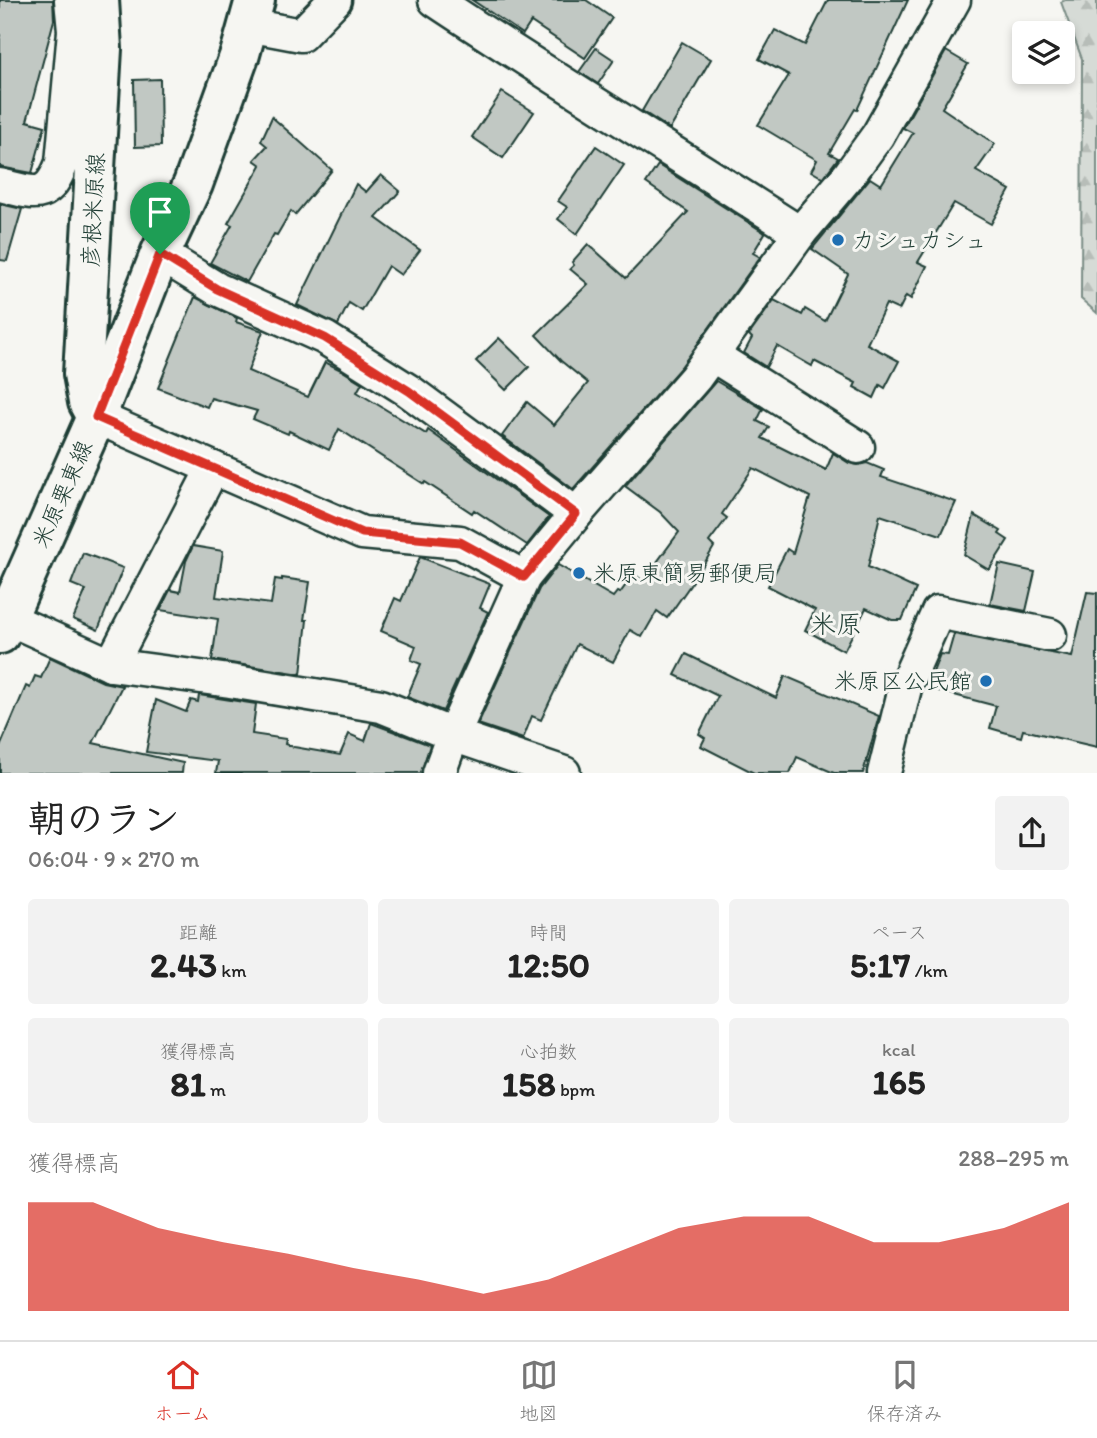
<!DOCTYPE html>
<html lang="ja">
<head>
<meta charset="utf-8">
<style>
  body { margin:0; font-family:Itim,"Klee One",sans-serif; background:#f2f2f2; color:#222; height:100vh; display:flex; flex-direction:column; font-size:26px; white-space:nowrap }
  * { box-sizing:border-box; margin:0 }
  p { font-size:23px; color:#767676 }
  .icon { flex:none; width:38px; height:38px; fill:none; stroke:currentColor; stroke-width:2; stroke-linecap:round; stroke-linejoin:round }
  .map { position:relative; height:773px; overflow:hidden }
  .sheet { display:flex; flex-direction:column; background:#fff; flex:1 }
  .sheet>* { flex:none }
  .buttons { position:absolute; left:1012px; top:21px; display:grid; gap:14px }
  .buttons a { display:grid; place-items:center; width:63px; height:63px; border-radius:7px; background:#fff; box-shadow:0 4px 10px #0003; font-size:35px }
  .pin { position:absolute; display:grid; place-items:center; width:60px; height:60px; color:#fff; margin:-72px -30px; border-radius:50% 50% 50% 0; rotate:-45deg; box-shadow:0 0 7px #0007 }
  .pin .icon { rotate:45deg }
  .round { display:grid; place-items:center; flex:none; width:74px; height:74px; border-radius:7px; background:#f2f2f2 }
  .headline { display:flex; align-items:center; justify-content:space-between; height:119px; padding:0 28px }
  h1 { font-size:38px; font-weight:800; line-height:52px }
  .stats { display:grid; grid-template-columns:repeat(3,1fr); gap:10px; height:119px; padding:7px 28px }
  .stats div { display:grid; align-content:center; border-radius:7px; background:#f2f2f2; text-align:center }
  .stats b { font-size:35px; font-weight:800 }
  .stats small { font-size:19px; font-weight:400 }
  .stats p { font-size:19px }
  .chart { height:196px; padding:14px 28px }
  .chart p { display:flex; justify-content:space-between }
  .chart svg { width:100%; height:126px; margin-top:7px; fill:#d93025; opacity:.7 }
  .menu { display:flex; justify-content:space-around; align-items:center; height:98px; border-top:2px solid #e0e0e0; background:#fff; font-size:19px; color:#767676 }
  .menu a { display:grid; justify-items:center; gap:4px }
  .menu .on { color:#d93025 }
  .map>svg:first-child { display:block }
</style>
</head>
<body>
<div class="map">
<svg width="1097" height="773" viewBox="0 0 1097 773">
  <defs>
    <pattern id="forest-firs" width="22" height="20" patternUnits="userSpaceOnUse" patternTransform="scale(1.75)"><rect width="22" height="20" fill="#d6dbd6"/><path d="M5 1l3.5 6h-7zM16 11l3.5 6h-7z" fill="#b7bdb8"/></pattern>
  </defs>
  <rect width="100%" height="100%" fill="#f6f6f2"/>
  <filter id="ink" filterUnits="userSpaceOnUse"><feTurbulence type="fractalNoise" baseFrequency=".0143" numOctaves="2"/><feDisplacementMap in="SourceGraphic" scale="14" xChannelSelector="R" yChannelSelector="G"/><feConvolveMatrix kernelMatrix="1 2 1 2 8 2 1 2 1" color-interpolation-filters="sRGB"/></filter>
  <g filter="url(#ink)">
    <!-- forest -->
    <path fill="url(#forest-firs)" stroke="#7a8c85" stroke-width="2" d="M1065,0h32v313l-16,-14 1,-240 -21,-57z"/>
    <!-- building -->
    <g fill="#c1c8c3" stroke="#1f3d34" stroke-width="2">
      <path d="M0,0h53l1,20 -27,101 18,5 -13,47 -32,-6z"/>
      <path d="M472,0h114l26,18 -27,40 -54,-36 -8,12z"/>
      <path d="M828,0h80l-51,110 -2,-1 -26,44 9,5 -15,20 -12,-7 6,-11 -59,-35 31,-50 -30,-16 16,-29 30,15z"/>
      <path d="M682,42l29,17 -41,70 -28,-18z"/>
      <path d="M596,48l18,12 -16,24 -19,-12z"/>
      <path d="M946,51l22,13 -26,44 53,36 -19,27 34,19 -19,34 -37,-21 -36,59 9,4 -16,33 -5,-3 -7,14 -13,-6 -19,40 32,17 -14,27 -5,-3 -6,13 -20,-11 2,-4 -42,-22 -2,5 -35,-20 -11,21 -22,-14 8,-15 -3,-3 25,-35 28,15 3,-6 20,12 23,-47 -36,-25 58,-71 11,7 32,-52 -10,-5z"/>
      <path d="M160,79l1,67 -26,1 -1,-67z"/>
      <path d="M502,92l32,20 -31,46 -31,-21z"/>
      <path d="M272,117l60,53 -37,45 -4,-4 -14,24 -3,-1 -27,48 -37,-19 22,-38 -4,-2 33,-58 -7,-5 13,-14 -6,-5z"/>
      <path d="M596,146l28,19 -47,69 -19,-15 9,-12 -9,-6z"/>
      <path d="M658,165l107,68 -12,20 7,4 -79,110 -108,122 -71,-53 25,-34 27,23 34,-42 -27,-22 -25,-26 52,-51 -18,-15 4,-4 -2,-3 16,-18 38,34 62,-66 -42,-29z"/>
      <path d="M381,175l19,16 -24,27 44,32 -19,25 -13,-9 -26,45 -13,-8 -11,22 -41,-20 59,-121 10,8z"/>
      <path d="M0,204l22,5 -15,52 -7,-1z"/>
      <path d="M195,297l42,21 -1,4 27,9 -15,40 60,26 17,-35 16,8 21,13 -5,9 69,42 2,-4 121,87 -22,28 -53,-35 -2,3 -47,-31 -1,2 -85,-55 -10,21 -40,-19 -1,3 -35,-15 4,-8 -46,-13 -4,9 -49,-19z"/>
      <path d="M499,338l30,29 -23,23 -30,-29z"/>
      <path d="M716,381l47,28 -6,12 12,6 -7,11 64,32 7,-17 16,10 9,2 9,-2 17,7 -3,7 75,25 -15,33 -61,-20 -12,52 48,22 -14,31h-10l-26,-12 -22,43 -39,-21 10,-20 -47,-24 19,-37 6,4 17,-56 -57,-29 -31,46 5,4 -18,24 5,5 -16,27 -31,44 -10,-7 -15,26 -12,-7 -17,32 -36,-18 -36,76 -9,-4 -9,23 -45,-15 61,-135 19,-24 55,32 4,-5 3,1 14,-19 9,7 36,-49 -19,-20 -35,-26z"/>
      <path d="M974,515l27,16 -2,3 9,6 -19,30 -25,-15z"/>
      <path d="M193,546l30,5 -7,46 55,7 4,-25 7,1v-2l28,4 -6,38h3l-6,54 -89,-14 6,-41 -58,-9 10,-20 10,2 6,-31z"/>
      <path d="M83,553l40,15 -25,62 -25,-11 13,-29 -15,-6z"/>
      <path d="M420,557l70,27 -10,24 8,4 -45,99 -36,-14 14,-33 -10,-4 5,-14 -35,-15 14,-33 6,3z"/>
      <path d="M999,564l36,8 -9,39 -36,-7z"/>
      <path d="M1087,592l10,1v154l-74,-17 -2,7 -31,-9 6,-22 -57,-15 2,-9 -11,-2 10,-26 8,1 6,-21 118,23z"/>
      <path d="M686,654l90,44 9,-22 94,40 -16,57h-29l-37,-16 -7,16h-36l-53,-27 4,-8 -6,-4 19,-38 -43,-21z"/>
      <path d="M50,657l53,25 19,4 -29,57 90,20 -1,10h-182v-26l26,-61 4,2 5,-12 6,2z"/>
      <path d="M199,695l57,9 -4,30 34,5 -1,5 9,3 46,8 9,-21 16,7 6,-18 59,22 -9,28h-205l2,-12 -72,-9 10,-52 30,12 5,-12 7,2z"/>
    </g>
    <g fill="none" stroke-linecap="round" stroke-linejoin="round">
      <defs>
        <g id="street">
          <path d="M435,0c120,80 244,155 365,233"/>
          <path d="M248,25l53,10 34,-35"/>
          <path d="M0,185c35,8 47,17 62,-22l12,-132 -3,-31"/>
          <path d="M160,254l57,35 108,49 84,53 167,123"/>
          <path d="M712,355l146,92"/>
          <path d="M96,417l266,116 98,9 64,35"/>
          <path d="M7,618l104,47 119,16 151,25 72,29 111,38"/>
          <path d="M111,665l102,-197"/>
          <path d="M439,773l14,-38 71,-158 52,-63 119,-136 105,-145 49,-58 29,-40 76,-135"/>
          <path d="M884,773l22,-89 32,-72 112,23"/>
        </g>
        <g id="secondary">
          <path d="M96,417l-8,-15 -5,-28 19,-325 -3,-49"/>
          <path d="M0,634l96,-217 64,-163 33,-70 47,-130 15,-54"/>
        </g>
      </defs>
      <!-- street casing -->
      <use href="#street" stroke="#1f3d34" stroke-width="37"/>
      <!-- secondary casing -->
      <use href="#secondary" stroke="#1f3d34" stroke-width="44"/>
      <!-- street -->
      <use href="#street" stroke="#f6f6f2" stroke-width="32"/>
      <!-- secondary -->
      <use href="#secondary" stroke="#f6f6f2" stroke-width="38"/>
    </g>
  </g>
  <g fill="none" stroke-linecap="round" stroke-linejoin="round" filter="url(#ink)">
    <defs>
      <path id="route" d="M160,254l57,35 108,49 84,53 167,123 -52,63 -64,-35 -98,-9 -266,-116z"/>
    </defs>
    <!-- route casing -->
    <use href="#route" stroke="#fff" stroke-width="14"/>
    <!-- route -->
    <use href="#route" stroke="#d93025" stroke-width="9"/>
  </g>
  <!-- markers -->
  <g fill="#1f6fb2" stroke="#f6f6f2" stroke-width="2.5">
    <circle cx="838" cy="240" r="7"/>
    <circle cx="579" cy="573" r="7"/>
    <circle cx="986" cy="681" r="7"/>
  </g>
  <g text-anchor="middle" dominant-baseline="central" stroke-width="6" stroke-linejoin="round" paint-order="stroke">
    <!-- street labels -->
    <g font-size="23" fill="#1f3d34" stroke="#f6f6f2">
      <text transform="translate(93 210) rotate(-87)">彦根米原線</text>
      <text transform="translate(62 494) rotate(-66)">米原栗東線</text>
    </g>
    <!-- poi labels -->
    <g font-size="23" fill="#1f3d34" stroke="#f6f6f2" text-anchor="start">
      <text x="852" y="240">カシュカシュ</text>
      <text x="593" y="573">米原東簡易郵便局</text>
      <text x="972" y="681" text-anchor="end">米原区公民館</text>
    </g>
    <!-- quarter labels -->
    <g font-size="26" fill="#1f3d34" stroke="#f6f6f2">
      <text x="836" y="624">米原</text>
    </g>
  </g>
</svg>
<div class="buttons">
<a><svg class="icon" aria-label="layers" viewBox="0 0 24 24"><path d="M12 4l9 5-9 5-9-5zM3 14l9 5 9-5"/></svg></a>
</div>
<div class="pin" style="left:160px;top:254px;background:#1e9e55"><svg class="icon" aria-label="arrive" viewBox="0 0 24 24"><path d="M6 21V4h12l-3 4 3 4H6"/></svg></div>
</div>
<section class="sheet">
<div class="headline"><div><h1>朝のラン</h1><p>06:04 · 9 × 270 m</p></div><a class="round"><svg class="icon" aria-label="share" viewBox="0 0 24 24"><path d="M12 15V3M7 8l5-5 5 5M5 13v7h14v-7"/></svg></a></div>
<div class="stats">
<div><p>距離</p><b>2.43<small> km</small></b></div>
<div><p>時間</p><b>12:50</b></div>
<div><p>ペース</p><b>5:17<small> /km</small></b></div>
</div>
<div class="stats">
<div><p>獲得標高</p><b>81<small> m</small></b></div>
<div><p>心拍数</p><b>158<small> bpm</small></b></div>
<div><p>kcal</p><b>165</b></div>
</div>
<div class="chart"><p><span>獲得標高</span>288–295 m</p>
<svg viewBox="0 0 160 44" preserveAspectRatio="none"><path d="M0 44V6L10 6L20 15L30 20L40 24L50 29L60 33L70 38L80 33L90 24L100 15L110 11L120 11L130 20L140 20L150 15L160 6V44z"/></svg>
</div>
</section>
<nav class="menu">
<a class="on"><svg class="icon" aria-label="home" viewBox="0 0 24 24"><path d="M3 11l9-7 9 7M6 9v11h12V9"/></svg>ホーム</a>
<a><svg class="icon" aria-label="map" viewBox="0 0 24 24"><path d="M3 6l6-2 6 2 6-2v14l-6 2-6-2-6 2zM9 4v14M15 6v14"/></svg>地図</a>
<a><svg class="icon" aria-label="saved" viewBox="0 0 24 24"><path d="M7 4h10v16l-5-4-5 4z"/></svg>保存済み</a>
</nav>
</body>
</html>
